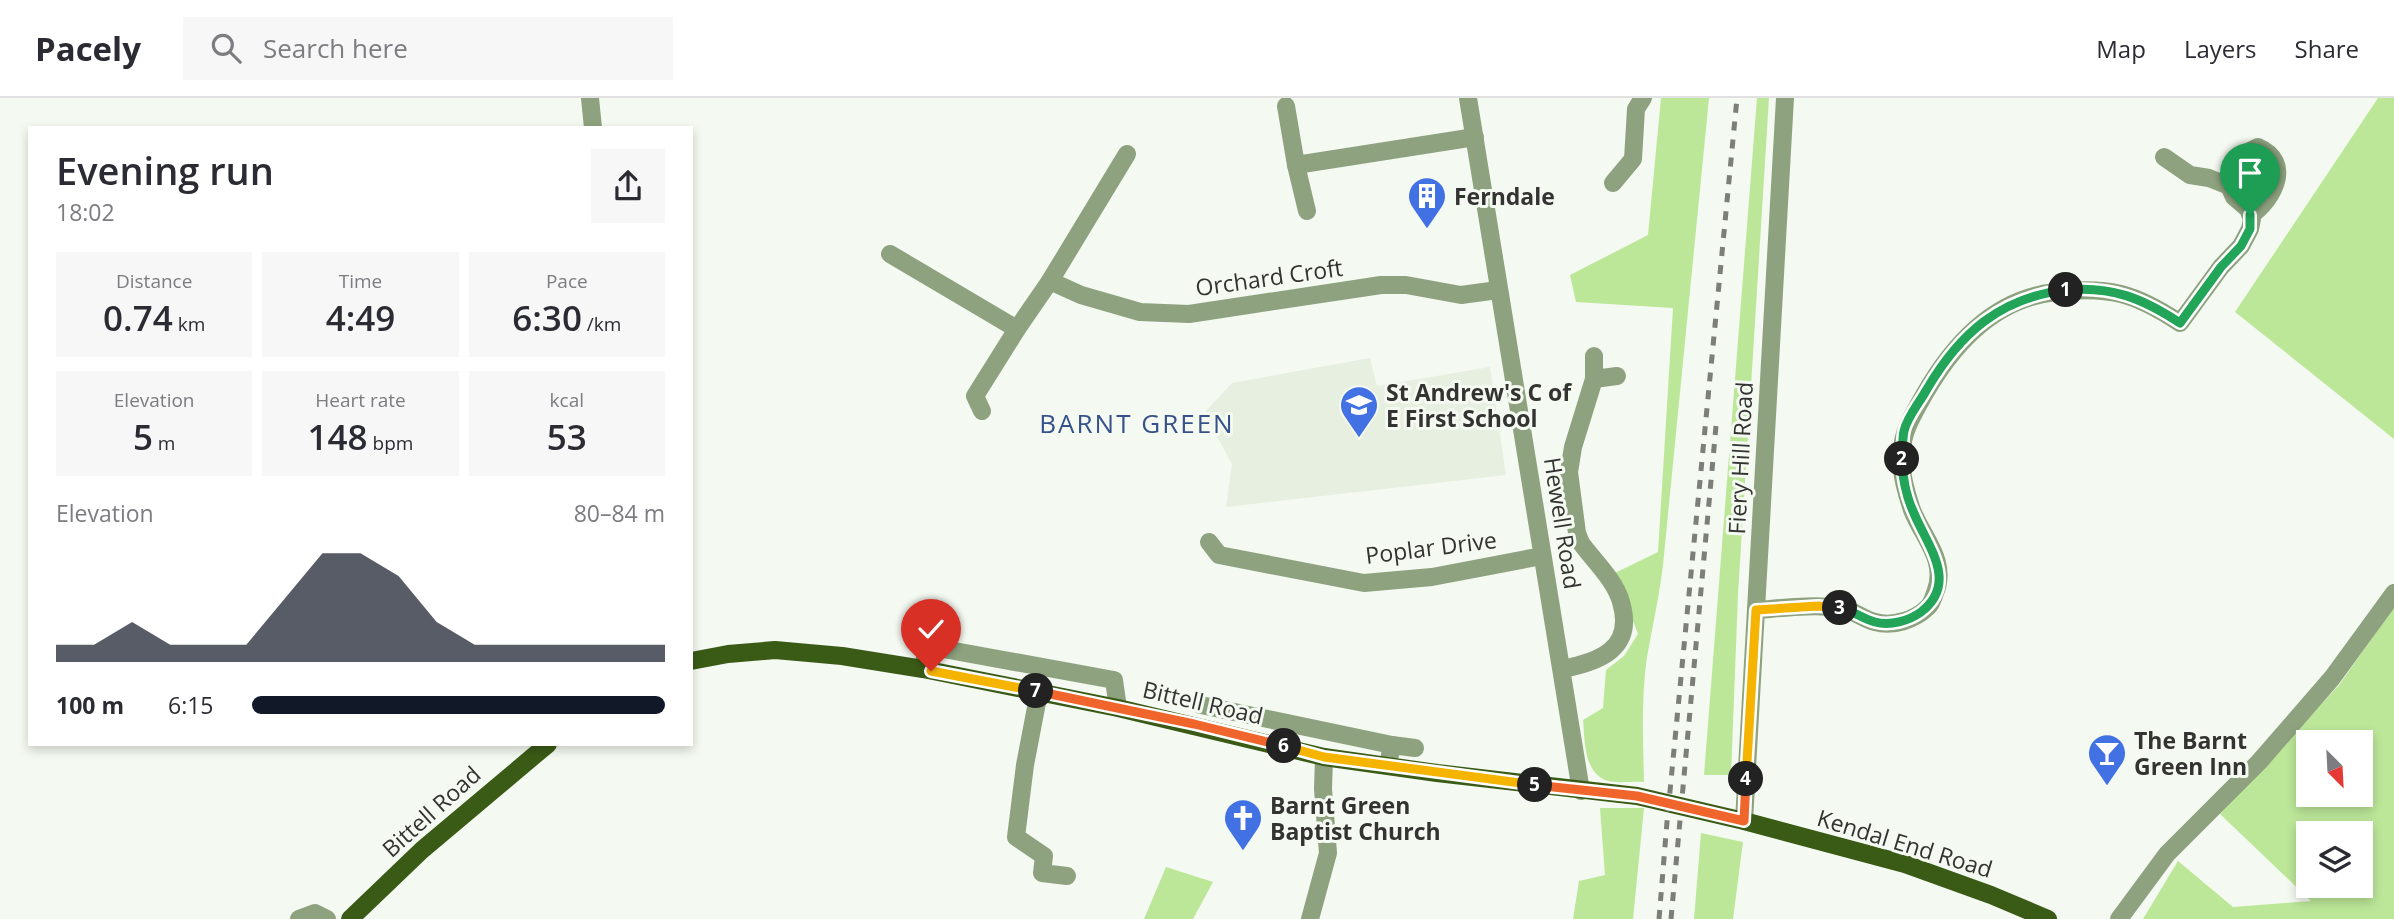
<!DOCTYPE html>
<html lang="en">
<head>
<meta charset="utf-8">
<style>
  body { margin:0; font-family:"Open Sans",sans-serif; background:#f7f7f7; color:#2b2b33; height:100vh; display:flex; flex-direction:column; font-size:26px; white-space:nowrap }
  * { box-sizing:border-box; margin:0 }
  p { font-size:23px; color:#7c7c81 }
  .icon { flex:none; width:38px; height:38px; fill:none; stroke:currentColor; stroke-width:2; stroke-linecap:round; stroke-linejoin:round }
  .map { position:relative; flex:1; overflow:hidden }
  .side { position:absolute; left:28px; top:28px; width:665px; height:620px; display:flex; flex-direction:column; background:#fff; border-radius:0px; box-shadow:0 4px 10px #0003 }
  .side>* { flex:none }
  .needle { width:46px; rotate:156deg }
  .tools { position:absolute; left:2296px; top:632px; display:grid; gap:14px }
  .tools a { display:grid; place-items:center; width:77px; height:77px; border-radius:0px; background:#fff; box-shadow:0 4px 10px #0003; font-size:35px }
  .pin { position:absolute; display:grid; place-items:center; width:60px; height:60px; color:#fff; margin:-72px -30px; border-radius:50% 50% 50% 0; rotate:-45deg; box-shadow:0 0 7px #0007 }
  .pin .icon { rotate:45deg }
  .km { position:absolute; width:35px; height:35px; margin:-18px; border-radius:50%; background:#222; color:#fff; font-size:19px; line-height:35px; text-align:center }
  .round { display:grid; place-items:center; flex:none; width:74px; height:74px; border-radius:0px; background:#f7f7f7 }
  .headline { display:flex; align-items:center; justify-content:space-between; height:119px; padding:0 28px }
  h1 { font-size:38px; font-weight:600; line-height:52px }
  .figures { display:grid; grid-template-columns:repeat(3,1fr); gap:10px; height:119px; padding:7px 28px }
  .figures div { display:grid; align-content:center; border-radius:0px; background:#f7f7f7; text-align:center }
  .figures b { font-size:35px; font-weight:600 }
  .figures small { font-size:19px; font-weight:400 }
  .figures p { font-size:19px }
  .chart { height:196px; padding:14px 28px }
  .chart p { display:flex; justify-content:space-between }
  .chart svg { width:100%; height:126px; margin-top:7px; fill:#111827; opacity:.7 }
  ul { padding:0 28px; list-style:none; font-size:23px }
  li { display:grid; grid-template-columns:112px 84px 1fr; align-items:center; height:52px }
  li i { height:18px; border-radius:9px; background:#111827 }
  header { display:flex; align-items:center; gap:42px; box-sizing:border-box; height:98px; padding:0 35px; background:#fff; border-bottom:2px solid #e1e1e2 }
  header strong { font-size:33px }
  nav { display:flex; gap:38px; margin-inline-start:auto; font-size:24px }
  .search { width:490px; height:63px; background:#f7f7f7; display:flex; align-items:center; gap:18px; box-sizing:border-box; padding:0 24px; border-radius:0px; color:#7c7c81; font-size:26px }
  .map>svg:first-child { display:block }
</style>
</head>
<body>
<header>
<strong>Pacely</strong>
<div class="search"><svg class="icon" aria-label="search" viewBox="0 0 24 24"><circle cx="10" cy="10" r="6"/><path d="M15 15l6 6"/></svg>Search here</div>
<nav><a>Map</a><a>Layers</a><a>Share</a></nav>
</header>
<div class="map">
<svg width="2394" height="821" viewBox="0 0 2394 821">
  <rect width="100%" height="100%" fill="#f4f9f1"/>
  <!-- built -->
  <path fill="#e7efe0" d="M1370,260l7,28 113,-19 16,108 -280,32 6,-43 -28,-51 28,-30z"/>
  <!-- green -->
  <g fill="#bce798" fill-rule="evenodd">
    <path d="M1661,0h48l-45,457c-3,34 -11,68 -17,102 -6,41 -4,83 -3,125 -12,-1 -29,2 -39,-2 -22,-10 -20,-41 -22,-60l20,-12 3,-38 18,-14 14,-22 -23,-61 43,-21 15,-244 -97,-6 -6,-27 78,-40z"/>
    <path d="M1757,0h12l-31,496 -7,181h-27z"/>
    <path d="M2378,0h16v341l-159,-127z"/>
    <path d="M2394,509v312h-251l35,-58 55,46 78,-6 -91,-87 119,-129zM2308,644h53v52h-53zM2308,735h53v53h-53z"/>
    <path d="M1600,710h44l-11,111h-60l6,-38 26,-6z"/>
    <path d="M1701,735l42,9 -10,77h-39z"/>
    <path d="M1166,769l47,15 -20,37h-49z"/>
  </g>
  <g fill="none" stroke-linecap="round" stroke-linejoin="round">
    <!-- minor -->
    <g stroke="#8ea27f" stroke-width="18">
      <path d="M590,0l3,30"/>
      <path d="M1468,0l113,693"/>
      <path d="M1286,8l10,59 11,46"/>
      <path d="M1296,67l179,-28"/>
      <path d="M1613,85l20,-24 3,-50 7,-11"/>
      <path d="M2229,88c5,-23 7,-29 29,-39 35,15 16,52 -7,68"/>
      <path d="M890,156l127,75 33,-48 31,14 59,17 49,2 192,-29h25l55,10 37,-5"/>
      <path d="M1050,183l77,-127"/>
      <path d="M1594,281l23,-3"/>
      <path d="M982,313l-7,-15 42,-67"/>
      <path d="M1209,444l10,13 145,28 68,-6 110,-21"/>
      <path d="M1756,512c28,-2 57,-6 85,-2 12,2 22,11 34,14 18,5 40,-2 53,-15 4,-4 5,-9 7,-14 13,-32 -12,-55 -23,-83 -4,-12 -9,-28 -10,-41 -3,-33 7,-47 22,-74 29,-51 70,-97 132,-103 53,-6 79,1 124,31l41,-56 20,-21 9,-17 2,-10 -4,-10 -14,-12 -5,-11 -20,-8 -19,-3 -26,-18"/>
      <path d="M923,571l4,-23 187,34 4,28"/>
      <path d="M1562,571c37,-7 73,-20 59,-67 -6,-22 -27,-41 -40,-59l-4,-10 -8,-61 4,-25 21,-68v-23"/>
      <path d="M1039,594l-14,73 -9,72 28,19 -2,17 25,3"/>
      <path d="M1201,607l191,40"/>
      <path d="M1390,657l2,-10 23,3"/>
      <path d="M1744,723l41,-723"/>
      <path d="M299,821l16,-6 12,6"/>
      <path d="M1310,821l18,-66 -5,-64 1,-32"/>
      <path d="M2119,821l48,-65 92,-92 73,-84 62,-85"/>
    </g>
    <!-- major -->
    <g stroke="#3a5b16" stroke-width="18">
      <path d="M691,563l37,-7 47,-4 67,6 81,13 195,39 206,49 113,16 200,23 107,25 161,43 86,31 57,24"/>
      <path d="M350,821l72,-69 126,-106"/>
    </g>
    <!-- rail -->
    <g stroke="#7b7e79" stroke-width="5" stroke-dasharray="9 9" stroke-linecap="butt">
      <path d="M1659,821l8,-97 70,-724"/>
      <path d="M1671,821l45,-493"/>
    </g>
  </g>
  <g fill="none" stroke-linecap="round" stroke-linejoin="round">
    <defs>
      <path id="split-1" d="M2066,192c46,-4 76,8 114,33l41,-56 20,-21 9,-17v-14"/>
      <path id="split-2" d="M1902,361c1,-9 0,-19 2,-28 3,-14 16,-29 23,-42 33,-56 74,-92 139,-99"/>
      <path id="split-3" d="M1840,510c12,2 23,11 35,14 15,4 34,-1 46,-10 39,-30 5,-68 -8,-101 -7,-15 -11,-36 -11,-52"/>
      <path id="split-4" d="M1746,681l10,-169 62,-4 22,2"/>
      <path id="split-5" d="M1535,687l102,11 107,25 2,-42"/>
      <path id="split-6" d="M1284,648l40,11 211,28"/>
      <path id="split-7" d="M1036,593l158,33 90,22"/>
      <path id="split-8" d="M931,573l105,20"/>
    </defs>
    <!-- split-1 casing -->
    <use href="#split-1" stroke="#fff" stroke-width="14"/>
    <!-- split-2 casing -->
    <use href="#split-2" stroke="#fff" stroke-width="14"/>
    <!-- split-3 casing -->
    <use href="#split-3" stroke="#fff" stroke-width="14"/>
    <!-- split-4 casing -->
    <use href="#split-4" stroke="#fff" stroke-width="14"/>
    <!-- split-5 casing -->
    <use href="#split-5" stroke="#fff" stroke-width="14"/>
    <!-- split-6 casing -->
    <use href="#split-6" stroke="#fff" stroke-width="14"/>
    <!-- split-7 casing -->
    <use href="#split-7" stroke="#fff" stroke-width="14"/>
    <!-- split-8 casing -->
    <use href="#split-8" stroke="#fff" stroke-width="14"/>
    <!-- split-1 -->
    <use href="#split-1" stroke="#22a559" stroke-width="9"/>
    <!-- split-2 -->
    <use href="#split-2" stroke="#22a559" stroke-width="9"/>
    <!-- split-3 -->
    <use href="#split-3" stroke="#22a559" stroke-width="9"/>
    <!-- split-4 -->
    <use href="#split-4" stroke="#f5b400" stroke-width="9"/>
    <!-- split-5 -->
    <use href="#split-5" stroke="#f0652b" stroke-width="9"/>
    <!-- split-6 -->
    <use href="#split-6" stroke="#f5b400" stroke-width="9"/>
    <!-- split-7 -->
    <use href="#split-7" stroke="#f0652b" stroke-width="9"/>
    <!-- split-8 -->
    <use href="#split-8" stroke="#f5b400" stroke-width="9"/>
  </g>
  <!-- icons -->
  <defs>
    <symbol id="building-pin" viewBox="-11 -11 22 30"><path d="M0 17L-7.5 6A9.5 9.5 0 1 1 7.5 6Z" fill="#4171e2" stroke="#f4f9f1"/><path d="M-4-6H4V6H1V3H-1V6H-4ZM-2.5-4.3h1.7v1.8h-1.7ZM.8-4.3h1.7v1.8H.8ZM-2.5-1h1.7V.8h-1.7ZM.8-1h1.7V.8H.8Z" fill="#fff"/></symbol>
    <symbol id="school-pin" viewBox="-11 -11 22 30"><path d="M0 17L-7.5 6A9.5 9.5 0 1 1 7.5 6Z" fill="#4171e2" stroke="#f4f9f1"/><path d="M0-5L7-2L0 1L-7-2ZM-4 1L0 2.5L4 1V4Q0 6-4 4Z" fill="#fff"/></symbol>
    <symbol id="bar-pin" viewBox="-11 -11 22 30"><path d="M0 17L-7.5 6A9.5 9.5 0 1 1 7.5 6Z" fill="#4171e2" stroke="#f4f9f1"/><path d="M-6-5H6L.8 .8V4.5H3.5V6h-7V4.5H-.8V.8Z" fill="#fff"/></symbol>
    <symbol id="church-pin" viewBox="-11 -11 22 30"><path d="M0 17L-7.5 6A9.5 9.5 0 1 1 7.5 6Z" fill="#4171e2" stroke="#f4f9f1"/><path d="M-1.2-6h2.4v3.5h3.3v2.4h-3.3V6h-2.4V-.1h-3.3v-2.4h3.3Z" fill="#fff"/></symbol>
  </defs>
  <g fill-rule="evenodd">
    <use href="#building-pin" x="1405" y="76" width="44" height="60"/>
    <use href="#school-pin" x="1337" y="285" width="44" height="60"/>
    <use href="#bar-pin" x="2085" y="633" width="44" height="60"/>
    <use href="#church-pin" x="1221" y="698" width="44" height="60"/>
  </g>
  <g text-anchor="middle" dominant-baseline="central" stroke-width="6" stroke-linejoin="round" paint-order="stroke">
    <!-- poi labels -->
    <g font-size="23" font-weight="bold" fill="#333431" stroke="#f4f9f1" text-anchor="start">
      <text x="1454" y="98">Ferndale</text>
      <text x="1386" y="294">St Andrew's C of<tspan x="1386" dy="26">E First School</tspan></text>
      <text x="2134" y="642">The Barnt<tspan x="2134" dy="26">Green Inn</tspan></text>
      <text x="1270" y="707">Barnt Green<tspan x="1270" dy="26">Baptist Church</tspan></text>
    </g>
    <!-- street labels -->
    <g font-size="23" fill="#333431" stroke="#f4f9f1">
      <text transform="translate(1269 179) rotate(-8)">Orchard Croft</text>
      <text transform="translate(1740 360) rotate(-87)">Fiery Hill Road</text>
      <text transform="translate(1563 425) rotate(81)">Hewell Road</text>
      <text transform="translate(1431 449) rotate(-7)">Poplar Drive</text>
      <text transform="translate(1203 604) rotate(13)">Bittell Road</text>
      <text transform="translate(431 713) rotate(-42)">Bittell Road</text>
      <text transform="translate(1905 745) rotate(17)">Kendal End Road</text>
    </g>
    <!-- quarter labels -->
    <g font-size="26" letter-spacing="2" fill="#37518a" stroke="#f4f9f1">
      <text x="1137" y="325">BARNT GREEN</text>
    </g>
  </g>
</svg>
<div class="tools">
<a><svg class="needle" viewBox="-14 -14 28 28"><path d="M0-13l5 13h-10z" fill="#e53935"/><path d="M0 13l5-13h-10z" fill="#7c7c81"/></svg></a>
<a><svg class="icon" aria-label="layers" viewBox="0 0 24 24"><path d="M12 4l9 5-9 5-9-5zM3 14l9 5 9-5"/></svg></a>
</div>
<div class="pin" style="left:2250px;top:117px;background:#1e9e55"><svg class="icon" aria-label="arrive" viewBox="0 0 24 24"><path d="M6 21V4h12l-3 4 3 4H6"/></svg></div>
<div class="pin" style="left:931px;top:573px;background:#d93025"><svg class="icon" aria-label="check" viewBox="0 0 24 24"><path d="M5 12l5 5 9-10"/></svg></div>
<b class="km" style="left:2066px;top:192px">1</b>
<b class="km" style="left:1902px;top:361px">2</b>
<b class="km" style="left:1840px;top:510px">3</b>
<b class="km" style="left:1746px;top:681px">4</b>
<b class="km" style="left:1535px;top:687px">5</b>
<b class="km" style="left:1284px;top:648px">6</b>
<b class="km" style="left:1036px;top:593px">7</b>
<section class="side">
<div class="headline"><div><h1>Evening run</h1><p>18:02</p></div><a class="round"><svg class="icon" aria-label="share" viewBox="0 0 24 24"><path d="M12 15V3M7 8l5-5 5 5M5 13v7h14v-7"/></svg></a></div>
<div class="figures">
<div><p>Distance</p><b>0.74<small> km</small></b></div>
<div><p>Time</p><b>4:49</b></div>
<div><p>Pace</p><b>6:30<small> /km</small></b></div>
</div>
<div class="figures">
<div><p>Elevation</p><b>5<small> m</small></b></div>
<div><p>Heart rate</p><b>148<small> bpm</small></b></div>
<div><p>kcal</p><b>53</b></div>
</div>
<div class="chart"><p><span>Elevation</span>80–84 m</p>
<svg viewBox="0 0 160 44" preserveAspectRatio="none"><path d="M0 44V38L10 38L20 30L30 38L40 38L50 38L60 22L70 6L80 6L90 14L100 30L110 38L120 38L130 38L140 38L150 38L160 38V44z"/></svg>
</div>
<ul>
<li><b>100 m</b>6:15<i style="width:100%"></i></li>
</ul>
</section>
</div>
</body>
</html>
